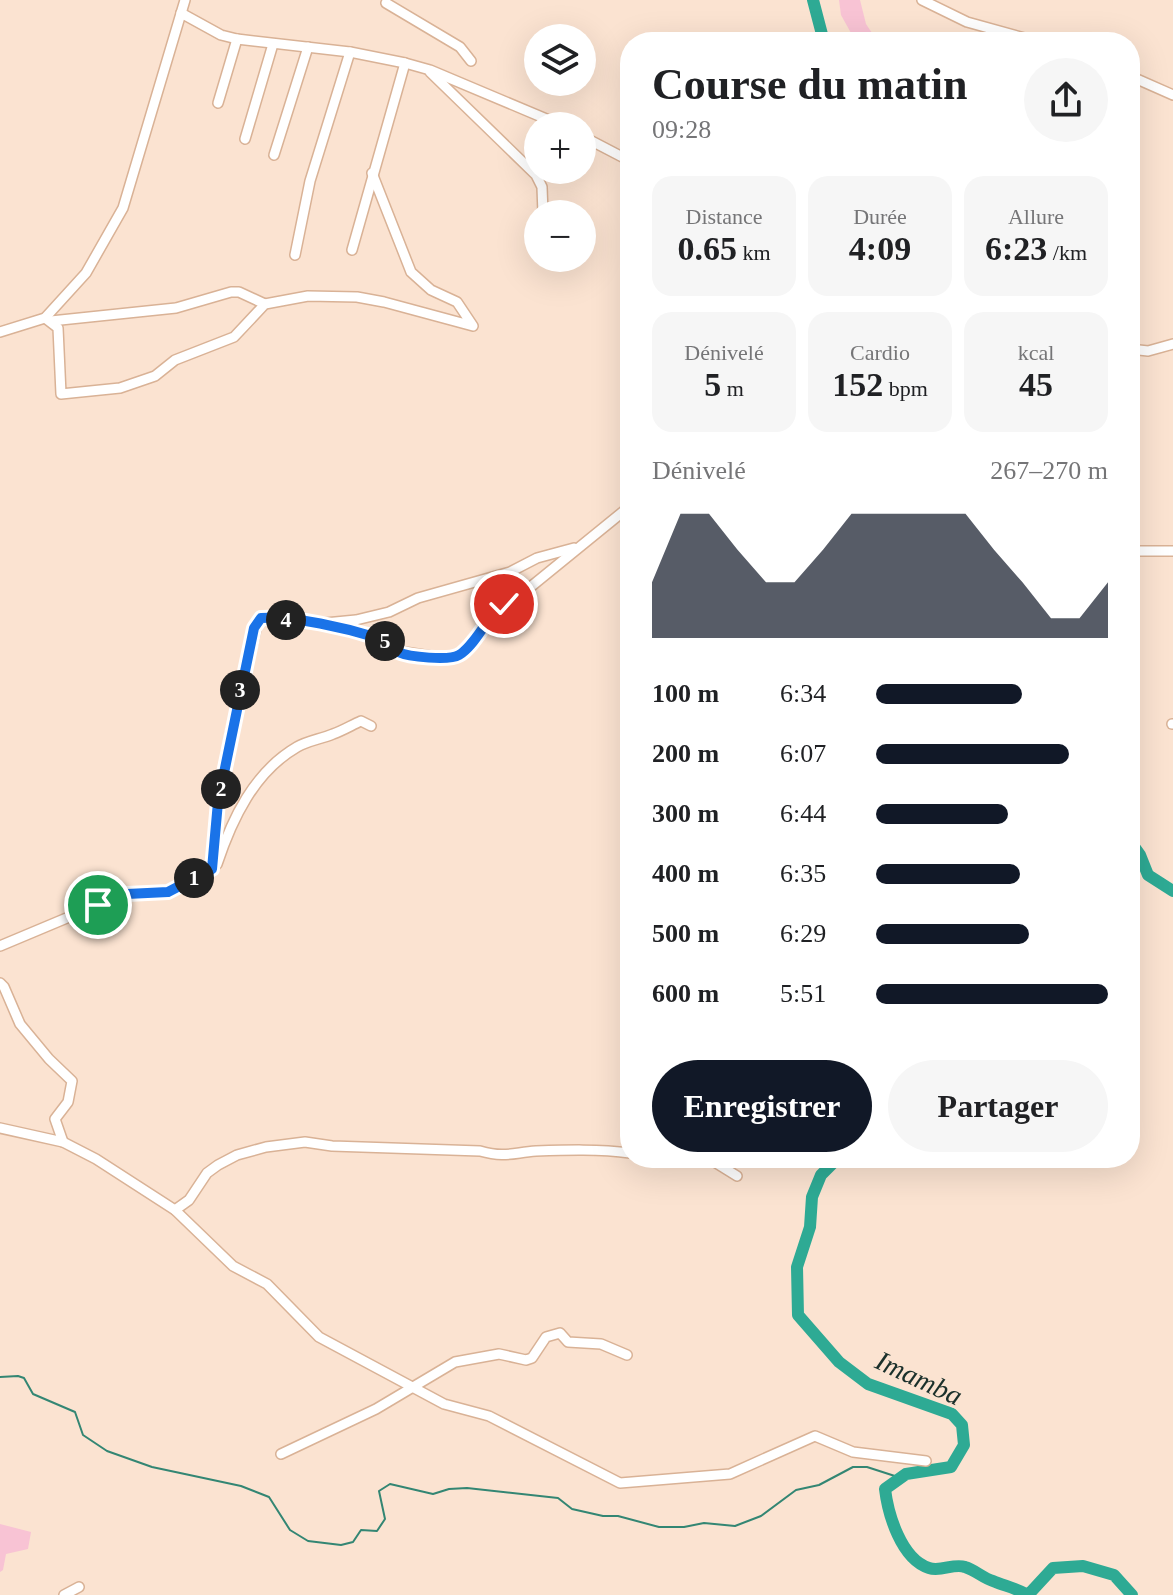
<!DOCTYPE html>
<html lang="fr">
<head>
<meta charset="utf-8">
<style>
  body { margin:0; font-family:Georgia,serif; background:#f6f6f6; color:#202124; height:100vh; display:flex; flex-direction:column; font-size:30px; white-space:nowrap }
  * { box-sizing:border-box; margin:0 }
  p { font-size:26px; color:#757577 }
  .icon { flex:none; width:44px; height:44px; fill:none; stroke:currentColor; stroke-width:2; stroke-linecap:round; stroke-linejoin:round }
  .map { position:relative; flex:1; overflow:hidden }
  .sheet { position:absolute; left:620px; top:32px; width:520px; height:1136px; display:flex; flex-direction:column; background:#fff; border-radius:32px; box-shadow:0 8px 32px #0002 }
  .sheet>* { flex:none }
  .buttons { position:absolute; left:524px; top:24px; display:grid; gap:16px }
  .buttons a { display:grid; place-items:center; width:72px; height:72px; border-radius:50%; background:#fff; box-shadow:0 8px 32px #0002; font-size:40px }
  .pin { position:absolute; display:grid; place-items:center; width:68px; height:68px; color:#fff; margin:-34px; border:4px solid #fff; border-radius:50%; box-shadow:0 2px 8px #0007 }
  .km { position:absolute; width:40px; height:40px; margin:-20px; border-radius:50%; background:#222; color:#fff; font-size:22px; line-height:40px; text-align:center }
  .round { display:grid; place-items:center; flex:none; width:84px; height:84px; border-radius:42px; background:#f6f6f6 }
  .headline { display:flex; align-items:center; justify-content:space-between; height:136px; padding:0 32px }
  h1 { font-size:44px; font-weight:700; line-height:60px }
  .figures { display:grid; grid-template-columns:repeat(3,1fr); gap:12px; height:136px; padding:8px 32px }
  .figures div { display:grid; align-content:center; border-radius:20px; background:#f6f6f6; text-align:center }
  .figures b { font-size:34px; font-weight:700 }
  .figures small { font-size:22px; font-weight:400 }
  .figures p { font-size:22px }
  .chart { height:224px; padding:16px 32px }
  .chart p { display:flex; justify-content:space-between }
  .chart svg { width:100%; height:144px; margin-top:8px; fill:#111827; opacity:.7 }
  .cta { display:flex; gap:16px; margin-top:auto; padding:16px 32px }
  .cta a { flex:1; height:92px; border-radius:48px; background:#111827; color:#fff; font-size:32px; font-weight:700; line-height:92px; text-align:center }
  .cta a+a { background:#f6f6f6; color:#202124 }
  ul { padding:0 32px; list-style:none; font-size:26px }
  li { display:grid; grid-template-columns:128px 96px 1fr; align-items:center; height:60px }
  li i { height:20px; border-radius:10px; background:#111827 }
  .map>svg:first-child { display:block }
</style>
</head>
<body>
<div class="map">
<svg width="1173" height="1595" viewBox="0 0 1173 1595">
  <rect width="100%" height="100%" fill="#fbe3d1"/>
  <!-- green -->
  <g fill="#f8c3d4">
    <path d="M839,0h21l6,24 12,18h-22l-15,-27z"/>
    <path d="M0,1524l31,8 -3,17 -22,5 -3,16 -3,2z"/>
  </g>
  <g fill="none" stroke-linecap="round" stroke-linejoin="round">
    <!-- stream -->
    <path stroke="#338673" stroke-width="2" d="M0,1377l18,-1 6,2 9,16 42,18 8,23 24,16 45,16 89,19 28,11 21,33 18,11 33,4 12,-3 8,-12 16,1 8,-12 -6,-28 11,-7 43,10 16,-5 18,-1 91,10 14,11 31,7h15l41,11h25l20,-4 31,3 26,-10 35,-26 23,-5 34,-18h14l34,11"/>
    <!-- river -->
    <g stroke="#2eaa94" stroke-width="12">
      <path d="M813,0l11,42"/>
      <path d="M1130,841l10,14 8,20 25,16"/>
      <path d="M838,1158l-17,17 -9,22 -2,30 -13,40 1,48 41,47 29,22 84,30 10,11 2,20 -13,22 -45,7 -21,15c3,25 16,70 44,79 12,4 25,-5 36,-1 10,3 18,11 28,14 12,5 23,7 35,14l25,-27 30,-2 31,9 18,20"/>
    </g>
    <defs>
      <g id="minor">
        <path d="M922,0l45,22 72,20"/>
        <path d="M386,3l74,44 11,14"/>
        <path d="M181,13l40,22 16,4 113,13 55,11 25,7 133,56"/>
        <path d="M430,72l106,103 6,12 1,27"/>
        <path d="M1130,76l43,19"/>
        <path d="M218,103l19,-64"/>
        <path d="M582,136l48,25"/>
        <path d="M245,139l28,-95"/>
        <path d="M274,155l34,-108"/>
        <path d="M352,250l53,-187"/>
        <path d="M295,255l15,-74 40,-129"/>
        <path d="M45,318l13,10 3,66 59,-6 35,-12 20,-16 59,-23 31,-33 43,-8 49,1 27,5 89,24 -16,-24 -26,-12 -20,-18 -39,-99"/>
        <path d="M51,321l125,-13 55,-16h8l26,12"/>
        <path d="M0,332l45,-14 41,-45 37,-65 62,-208"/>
        <path d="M1130,349l18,2 25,-7"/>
        <path d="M1130,551h43"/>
        <path d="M325,623l31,-3 33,-8 29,-14 92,-26 27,-14 37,-10"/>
        <path d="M1172,724h1"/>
        <path d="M212,869l6,-67 13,-71 27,-110 8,-4 48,6 68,16 16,12 52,8 17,-11 24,-35 37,-24 102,-83"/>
        <path d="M0,946l112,-47 15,-5 41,-2 44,-23 5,-5c15,-45 37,-92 80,-117 10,-6 24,-8 36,-13 9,-3 19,-9 28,-13l10,5"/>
        <path d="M0,983l4,4 16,37 29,35 23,22 -4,21 -13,17 8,23"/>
        <path d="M0,1128l63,14 33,17 79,51 58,56 34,18 52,53 125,67 45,12 131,67 110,-9 85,-38 38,16 73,9"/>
        <path d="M664,1158l23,3 21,-3 29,18"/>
        <path d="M175,1210l14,-10 18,-27 11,-8 19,-10 29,-8 39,-5 27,4 148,5c25,7 32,2 56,0 31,-1 63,-2 94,2"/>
        <path d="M281,1454l95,-45 79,-47 44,-8 27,6 6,-2 14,-21 14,-4 8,9 33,2 26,11"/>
        <path d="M64,1595l15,-8"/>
      </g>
    </defs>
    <!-- minor casing -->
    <use href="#minor" stroke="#d9b296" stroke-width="12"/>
    <!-- minor -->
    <use href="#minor" stroke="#fff" stroke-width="9"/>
  </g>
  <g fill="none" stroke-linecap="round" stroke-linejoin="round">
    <defs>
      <path id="route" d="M98,905l29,-11 41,-2 44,-23 6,-67 36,-174 7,-10c34,-2 85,10 117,20 8,3 13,10 20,14 11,5 51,9 61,3 17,-10 27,-38 45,-51"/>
    </defs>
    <!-- route casing -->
    <use href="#route" stroke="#fff" stroke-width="16"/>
    <!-- route -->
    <use href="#route" stroke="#1a73e8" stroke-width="10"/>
  </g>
  <g text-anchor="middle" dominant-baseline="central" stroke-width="6" stroke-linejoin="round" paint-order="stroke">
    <!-- water labels -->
    <g font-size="28" font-style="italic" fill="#1b302b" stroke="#fbe3d1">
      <text transform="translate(919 1378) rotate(25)">Imamba</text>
    </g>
  </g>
</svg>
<div class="buttons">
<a><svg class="icon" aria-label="layers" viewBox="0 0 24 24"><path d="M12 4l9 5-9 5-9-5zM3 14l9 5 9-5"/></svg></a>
<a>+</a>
<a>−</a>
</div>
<div class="pin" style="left:98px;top:905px;background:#1e9e55"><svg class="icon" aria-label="arrive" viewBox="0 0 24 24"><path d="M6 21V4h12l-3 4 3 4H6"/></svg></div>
<div class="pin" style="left:504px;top:604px;background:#d93025"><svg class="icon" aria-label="check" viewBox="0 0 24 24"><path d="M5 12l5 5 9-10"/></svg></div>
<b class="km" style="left:194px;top:878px">1</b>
<b class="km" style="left:221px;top:789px">2</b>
<b class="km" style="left:240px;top:690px">3</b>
<b class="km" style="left:286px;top:620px">4</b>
<b class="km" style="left:385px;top:641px">5</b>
<section class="sheet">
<div class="headline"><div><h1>Course du matin</h1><p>09:28</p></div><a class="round"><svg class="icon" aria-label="share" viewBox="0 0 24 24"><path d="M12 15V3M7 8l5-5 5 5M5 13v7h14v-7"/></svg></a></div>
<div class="figures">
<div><p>Distance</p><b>0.65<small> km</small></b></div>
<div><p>Durée</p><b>4:09</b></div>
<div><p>Allure</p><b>6:23<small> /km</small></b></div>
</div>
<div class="figures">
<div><p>Dénivelé</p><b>5<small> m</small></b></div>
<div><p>Cardio</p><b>152<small> bpm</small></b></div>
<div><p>kcal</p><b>45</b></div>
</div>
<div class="chart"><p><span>Dénivelé</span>267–270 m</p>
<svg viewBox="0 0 160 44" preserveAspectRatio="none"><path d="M0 44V27L10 6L20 6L30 17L40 27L50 27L60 17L70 6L80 6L90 6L100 6L110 6L120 17L130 27L140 38L150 38L160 27V44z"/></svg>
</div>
<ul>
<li><b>100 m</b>6:34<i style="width:63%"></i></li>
<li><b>200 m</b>6:07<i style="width:83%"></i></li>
<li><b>300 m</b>6:44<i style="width:57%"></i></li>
<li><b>400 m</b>6:35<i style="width:62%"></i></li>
<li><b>500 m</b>6:29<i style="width:66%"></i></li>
<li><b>600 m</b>5:51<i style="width:100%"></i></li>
</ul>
<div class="cta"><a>Enregistrer</a><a>Partager</a></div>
</section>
</div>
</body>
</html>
